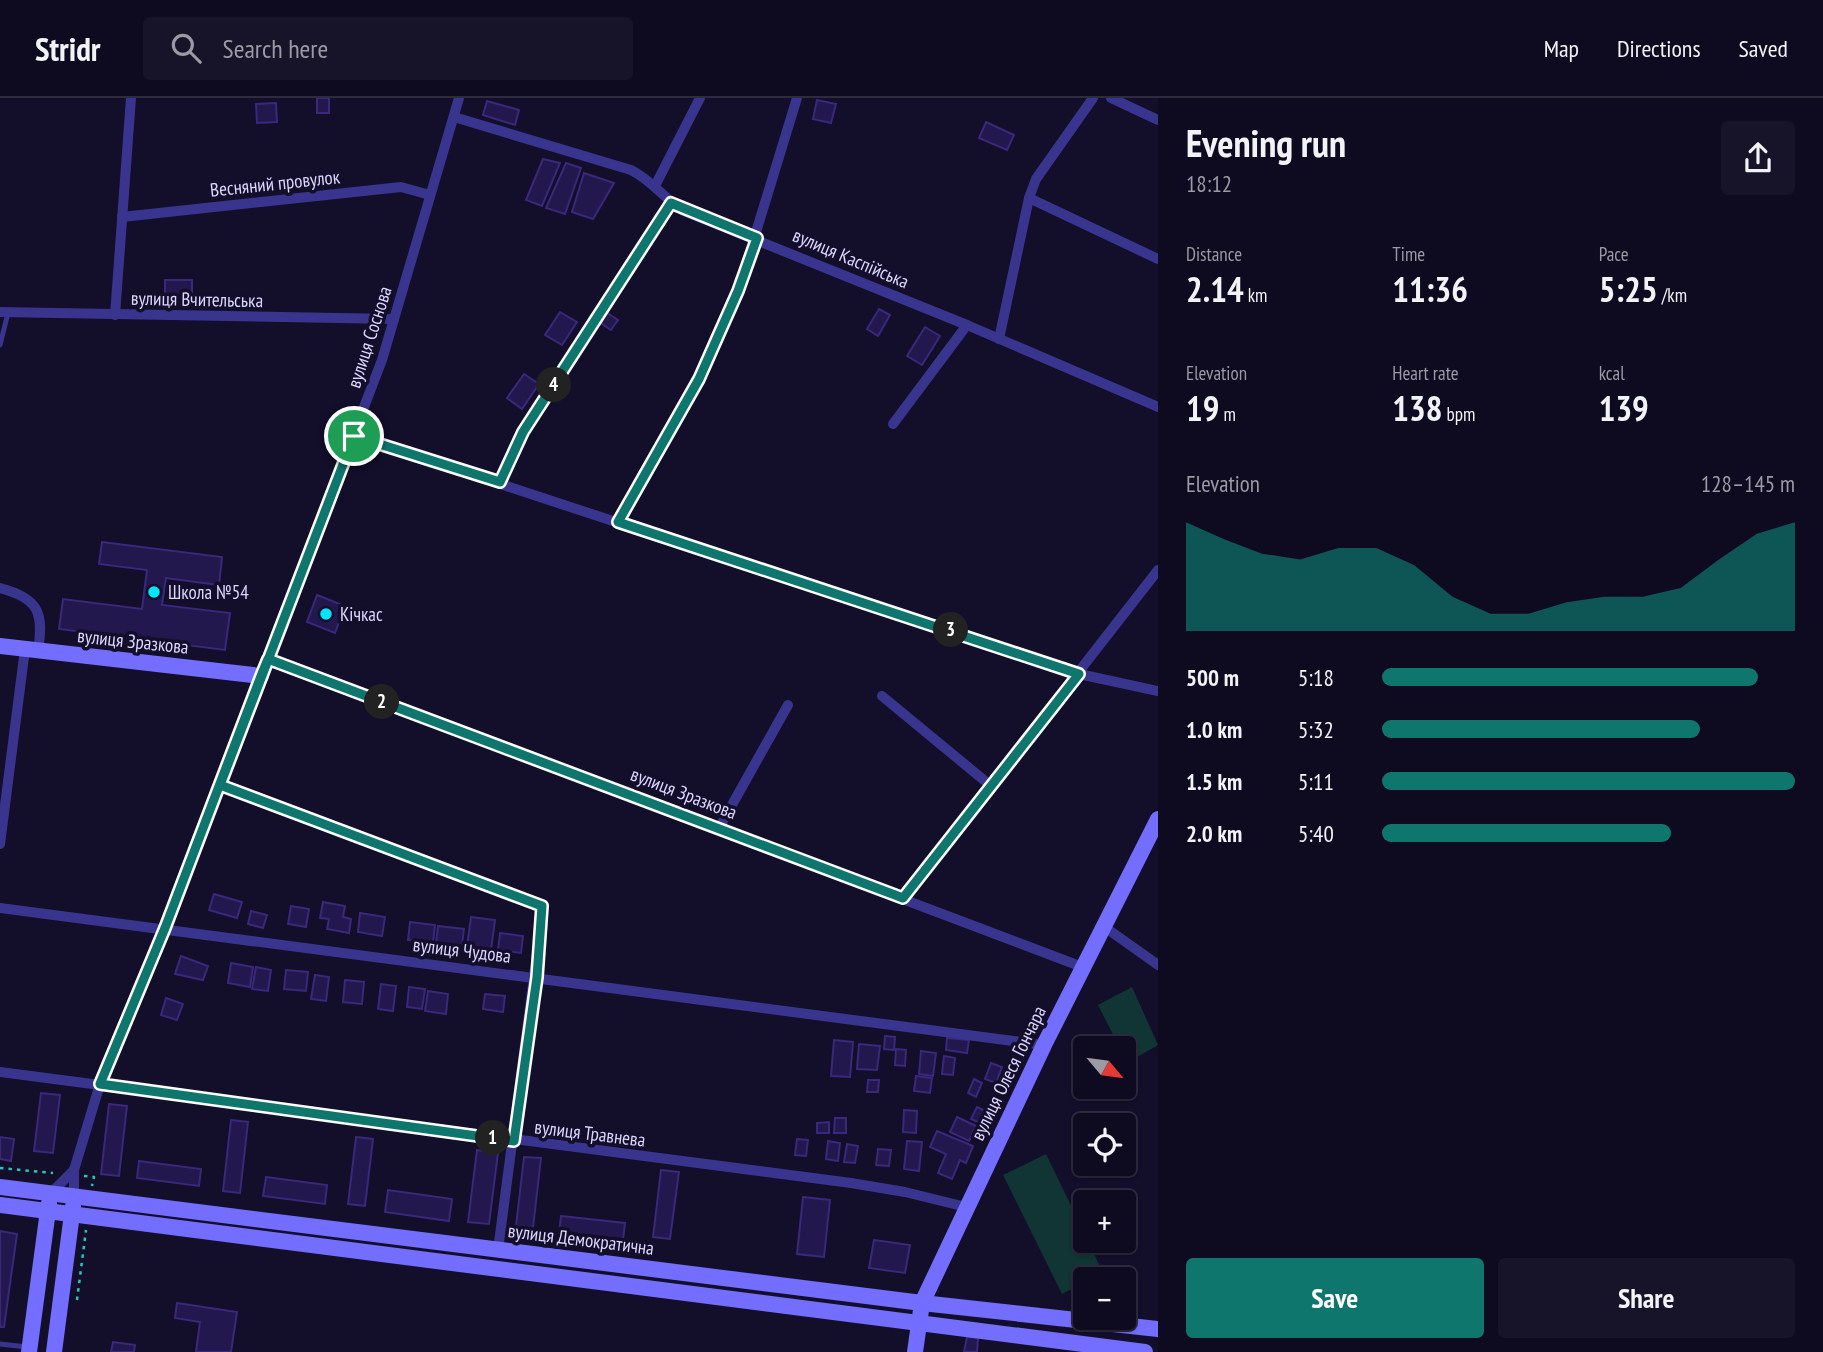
<!DOCTYPE html>
<html lang="en">
<head>
<meta charset="utf-8">
<style>
  body { margin:0; font-family:"PT Sans Narrow",sans-serif; background:#171329; color:#f1f3f6; height:100vh; display:flex; flex-direction:column; font-size:26px; white-space:nowrap }
  * { box-sizing:border-box; margin:0 }
  p { font-size:23px; color:#9b9aa5 }
  .icon { flex:none; width:38px; height:38px; fill:none; stroke:currentColor; stroke-width:2; stroke-linecap:round; stroke-linejoin:round }
  .map { position:relative; flex:1; overflow:hidden }
  .details { display:flex; flex-direction:column; background:#0e0a20; width:665px }
  .details>* { flex:none }
  .needle { width:46px; rotate:119deg }
  .fabs { position:absolute; left:1073px; top:938px; display:grid; gap:14px }
  .fabs a { display:grid; place-items:center; width:63px; height:63px; border-radius:7px; background:#0e0a20; box-shadow:0 2px 5px #0004,0 0 0 2px #2e2b3e; font-size:35px }
  .pin { position:absolute; display:grid; place-items:center; width:60px; height:60px; color:#fff; margin:-30px; border:4px solid #fff; border-radius:50%; box-shadow:0 2px 7px #0007 }
  .km { position:absolute; width:35px; height:35px; margin:-18px; border-radius:50%; background:#222; color:#fff; font-size:19px; line-height:35px; text-align:center }
  .round { display:grid; place-items:center; flex:none; width:74px; height:74px; border-radius:7px; background:#171329 }
  .head { display:flex; align-items:center; justify-content:space-between; height:119px; padding:0 28px }
  h1 { font-size:38px; font-weight:600; line-height:52px }
  .stats { display:grid; grid-template-columns:repeat(3,1fr); gap:10px; height:119px; padding:7px 28px }
  .stats div { display:grid; align-content:center }
  .stats b { font-size:35px; font-weight:600 }
  .stats small { font-size:19px; font-weight:400 }
  .stats p { font-size:19px }
  .chart { height:196px; padding:14px 28px }
  .chart p { display:flex; justify-content:space-between }
  .chart svg { width:100%; height:126px; margin-top:7px; fill:#0f766e; opacity:.7 }
  .action { display:flex; gap:14px; margin-top:auto; padding:14px 28px }
  .action a { flex:1; height:80px; border-radius:7px; background:#0f766e; color:#fff; font-size:28px; font-weight:600; line-height:80px; text-align:center }
  .action a+a { background:#171329; color:#f1f3f6 }
  ul { padding:0 28px; list-style:none; font-size:23px }
  li { display:grid; grid-template-columns:112px 84px 1fr; align-items:center; height:52px }
  li i { height:18px; border-radius:9px; background:#0f766e }
  header { display:flex; align-items:center; gap:42px; box-sizing:border-box; height:98px; padding:0 35px; background:#0e0a20; border-bottom:2px solid #2e2b3e }
  header strong { font-size:33px }
  nav { display:flex; gap:38px; margin-inline-start:auto; font-size:24px }
  .search { width:490px; height:63px; background:#171329; display:flex; align-items:center; gap:18px; box-sizing:border-box; padding:0 24px; border-radius:7px; color:#9b9aa5; font-size:26px }
  main { display:flex; flex:1; min-height:0 }
  .map>svg:first-child { display:block }
</style>
</head>
<body>
<header>
<strong>Stridr</strong>
<div class="search"><svg class="icon" aria-label="search" viewBox="0 0 24 24"><circle cx="10" cy="10" r="6"/><path d="M15 15l6 6"/></svg>Search here</div>
<nav><a>Map</a><a>Directions</a><a>Saved</a></nav>
</header>
<main>
<div class="map">
<svg width="1158" height="1254" viewBox="0 0 1158 1254">
  <rect width="100%" height="100%" fill="#130e2a"/>
  <!-- green -->
  <g fill="#103534">
    <path d="M1132,889l26,58 -31,18 -3,-15h-4l-22,-43z"/>
    <path d="M1046,1056l39,80v7h3l15,32 -18,6v3l-23,12 -59,-119z"/>
  </g>
  <!-- building -->
  <g fill="#23184d" stroke="#39287b" stroke-width="2">
    <rect x="317" y="0" width="12" height="15"/>
    <path d="M817,2l19,4 -5,19 -18,-4z"/>
    <path d="M487,3l32,9 -4,15 -32,-10z"/>
    <path d="M276,5l1,19 -20,1 -1,-19z"/>
    <path d="M986,24l28,13 -7,15 -28,-12z"/>
    <path d="M543,61l17,4 -18,43 -16,-6z"/>
    <path d="M566,65l15,5 -16,46 -19,-6z"/>
    <path d="M584,75l30,10 -21,36 -21,-7z"/>
    <rect x="165" y="182" width="27" height="20"/>
    <path d="M879,211l11,6 -12,21 -11,-7z"/>
    <path d="M560,214l17,10 -15,23 -17,-10z"/>
    <path d="M606,214l12,8 -7,10 -12,-8z"/>
    <path d="M925,229l15,9 -18,29 -15,-9z"/>
    <path d="M524,276l15,10 -17,25 -15,-11z"/>
    <path d="M102,444l120,15 -3,28 -53,-7 -4,27 68,8 -5,37 -166,-21 4,-30 79,10 5,-39 -48,-6z"/>
    <path d="M317,497l28,11 -10,27 -28,-11z"/>
    <path d="M214,796l28,8 -5,16 -28,-8z"/>
    <path d="M323,804l22,4 -2,11 8,2 -2,14 -22,-4 2,-10 -9,-1z"/>
    <path d="M291,808l18,3 -3,18 -18,-3z"/>
    <path d="M251,813l16,4 -4,13 -15,-4z"/>
    <path d="M360,815l25,4 -3,19 -24,-4z"/>
    <path d="M471,819l24,3 -4,30 -24,-4z"/>
    <path d="M410,824l25,3 -2,17 -25,-2z"/>
    <path d="M438,828l26,3 -2,16 -26,-2z"/>
    <path d="M500,835l23,3 -2,17 -23,-3z"/>
    <path d="M181,858l27,10 -5,14 -28,-6z"/>
    <path d="M231,865l22,4 -3,20 -22,-4z"/>
    <path d="M256,869l15,3 -3,21 -16,-2z"/>
    <path d="M286,872l22,2 -2,19 -22,-2z"/>
    <path d="M315,877l14,2 -3,24 -15,-2z"/>
    <path d="M345,882l19,2 -2,22 -19,-2z"/>
    <path d="M381,886l15,2 -3,25 -15,-2z"/>
    <path d="M409,889l16,2 -3,20 -15,-2z"/>
    <path d="M428,893l20,3 -2,20 -21,-3z"/>
    <path d="M485,896l20,2 -2,16 -20,-3z"/>
    <path d="M166,900l17,6 -6,16 -16,-5z"/>
    <path d="M885,938l10,1 -1,13 -10,-1z"/>
    <path d="M947,940l22,2 -2,13 -21,-3z"/>
    <path d="M834,942l19,2 -3,35 -19,-1z"/>
    <path d="M859,946l21,2 -3,24 -20,-1z"/>
    <path d="M896,951l10,1 -1,16 -10,-1z"/>
    <path d="M921,953l15,2 -3,23 -14,-2z"/>
    <path d="M944,958l11,2 -2,17 -11,-1z"/>
    <path d="M991,965l11,4 -6,16 -11,-4z"/>
    <path d="M916,978l16,2 -2,15 -16,-2z"/>
    <path d="M974,981l8,4 -6,14 -8,-4z"/>
    <path d="M868,982h11l-1,12h-11z"/>
    <path d="M41,995l19,2 -7,58 -19,-2z"/>
    <path d="M109,1006l18,2 -8,70 -18,-2z"/>
    <path d="M977,1009l15,7 -5,12 -16,-7z"/>
    <path d="M904,1012l13,1 -1,22 -13,-1z"/>
    <path d="M957,1019l19,9 -7,15 -19,-9z"/>
    <path d="M835,1020h11v15h-12z"/>
    <path d="M231,1022l17,2 -8,71 -17,-2z"/>
    <path d="M829,1024v11h-12v-10z"/>
    <path d="M937,1033l36,15 -7,17 -6,-3 -8,19 -14,-6 8,-19 -16,-7z"/>
    <path d="M0,1039l14,2 -3,22 -11,-2z"/>
    <path d="M356,1039l17,2 -8,67 -17,-2z"/>
    <path d="M797,1041l11,1 -2,16 -11,-1z"/>
    <path d="M828,1043l12,2 -2,18 -12,-2z"/>
    <path d="M907,1043l15,1 -3,29 -15,-2z"/>
    <path d="M847,1046l11,2 -3,17 -11,-1z"/>
    <path d="M878,1051l13,1 -2,16 -13,-1z"/>
    <path d="M477,1052l21,3 -9,71 -21,-2z"/>
    <path d="M524,1059l17,1 -8,70 -17,-2z"/>
    <path d="M139,1063l62,8 -2,17 -62,-8z"/>
    <path d="M661,1072l18,2 -9,67 -17,-2z"/>
    <path d="M266,1079l61,8 -2,19 -62,-8z"/>
    <path d="M388,1092l64,9 -3,22 -64,-9z"/>
    <path d="M803,1099l27,3 -6,57 -27,-3z"/>
    <path d="M561,1118l64,7 -2,17 -64,-7z"/>
    <path d="M0,1133l17,3 -13,93h-4z"/>
    <path d="M874,1142l36,5 -5,28 -36,-5z"/>
    <path d="M177,1205l60,9 -6,40h-35l4,-30 -25,-4z"/>
    <path d="M967,1239l11,1 -1,14h-13z"/>
    <path d="M113,1244l22,3 -1,7h-23z"/>
  </g>
  <g fill="none" stroke-linecap="round" stroke-linejoin="round">
    <!-- path -->
    <g stroke="#24c6bd" stroke-width="2.5" stroke-dasharray="3.5 5" stroke-linecap="butt">
      <path d="M0,1070l53,5"/>
      <path d="M84,1078l10,1 -2,9"/>
      <path d="M77,1202l9,-70"/>
    </g>
    <!-- lane -->
    <g stroke="#39358e" stroke-width="5">
      <path d="M0,247l8,-32"/>
      <path d="M0,1246l27,3"/>
    </g>
    <!-- street -->
    <g stroke="#39358e" stroke-width="10">
      <path d="M1111,0l47,22"/>
      <path d="M454,19l177,53c22,11 33,29 53,41l283,114 191,82"/>
      <path d="M656,86l44,-86"/>
      <path d="M1029,100l129,61"/>
      <path d="M122,119l279,-30 29,8"/>
      <path d="M0,214l394,7"/>
      <path d="M115,217l16,-217"/>
      <path d="M999,241l30,-141 7,-19 57,-81"/>
      <path d="M893,326l74,-99"/>
      <path d="M354,338l725,238 79,17"/>
      <path d="M500,384l23,-50 148,-229"/>
      <path d="M617,424l70,-121 51,-110 59,-193"/>
      <path d="M0,490c39,10 44,25 38,63"/>
      <path d="M268,561l817,309"/>
      <path d="M882,598l109,90"/>
      <path d="M220,687l156,57 167,66 -45,342"/>
      <path d="M719,730l69,-123"/>
      <path d="M0,746l25,-195"/>
      <path d="M903,799l255,-327"/>
      <path d="M0,810l1044,137"/>
      <path d="M1106,830l52,37"/>
      <path d="M0,974l851,111 54,9 61,15"/>
      <path d="M50,1096l24,-24"/>
      <path d="M74,1099v-27l26,-86 65,-156 217,-568 77,-262"/>
    </g>
    <!-- secondary -->
    <g stroke="#736eff" stroke-width="16">
      <path d="M0,548l261,30"/>
      <path d="M0,1089l922,116 236,26"/>
      <path d="M0,1107l1145,147"/>
      <path d="M29,1254l20,-149"/>
      <path d="M54,1254l19,-146"/>
      <path d="M915,1254l7,-49 122,-258 114,-226"/>
    </g>
  </g>
  <g fill="none" stroke-linecap="round" stroke-linejoin="round">
    <defs>
      <path id="route" d="M354,338l-134,349 322,121 -5,71 -23,164 -414,-57 65,-156 96,-252 7,-17 635,239 176,-224 -461,-152 81,-143 39,-88 19,-53 -86,-35 -148,229 -23,50 -146,-46"/>
    </defs>
    <!-- route casing -->
    <use href="#route" stroke="#fff" stroke-width="14"/>
    <!-- route -->
    <use href="#route" stroke="#0f766e" stroke-width="9"/>
  </g>
  <!-- markers -->
  <g fill="#03e5ff" stroke="#130e2a" stroke-width="2.5">
    <circle cx="154" cy="494" r="7"/>
    <circle cx="326" cy="516" r="7"/>
  </g>
  <g text-anchor="middle" dominant-baseline="central" stroke-width="7" stroke-linejoin="round" paint-order="stroke">
    <!-- street labels -->
    <g font-size="19" fill="#dcd7ff" stroke="#130e2a">
      <text transform="translate(275 85) rotate(-6)">Весняний провулок</text>
      <text transform="translate(851 160) rotate(23)">вулиця Каспійська</text>
      <text transform="translate(197 201) rotate(1)">вулиця Вчительська</text>
      <text transform="translate(369 239) rotate(-72)">вулиця Соснова</text>
      <text transform="translate(133 543) rotate(6)">вулиця Зразкова</text>
      <text transform="translate(684 695) rotate(21)">вулиця Зразкова</text>
      <text transform="translate(462 852) rotate(7)">вулиця Чудова</text>
      <text transform="translate(1008 975) rotate(-64)">вулиця Олеся Гончара</text>
      <text transform="translate(590 1035) rotate(7)">вулиця Травнева</text>
      <text transform="translate(581 1141) rotate(7)">вулиця Демократична</text>
    </g>
    <!-- poi labels -->
    <g font-size="19" fill="#dcd7ff" stroke="#130e2a" text-anchor="start">
      <text x="168" y="494">Школа №54</text>
      <text x="340" y="516">Кічкас</text>
    </g>
  </g>
</svg>
<div class="fabs">
<a><svg class="needle" viewBox="-14 -14 28 28"><path d="M0-13l5 13h-10z" fill="#e53935"/><path d="M0 13l5-13h-10z" fill="#9b9aa5"/></svg></a>
<a><svg class="icon" aria-label="locate" viewBox="0 0 24 24"><circle cx="12" cy="12" r="6"/><path d="M12 2v4M12 18v4M2 12h4M18 12h4"/></svg></a>
<a>+</a>
<a>−</a>
</div>
<div class="pin" style="left:354px;top:338px;background:#1e9e55"><svg class="icon" aria-label="arrive" viewBox="0 0 24 24"><path d="M6 21V4h12l-3 4 3 4H6"/></svg></div>
<b class="km" style="left:493px;top:1040px">1</b>
<b class="km" style="left:382px;top:604px">2</b>
<b class="km" style="left:951px;top:532px">3</b>
<b class="km" style="left:554px;top:287px">4</b>
</div>
<section class="details">
<div class="head"><div><h1>Evening run</h1><p>18:12</p></div><a class="round"><svg class="icon" aria-label="share" viewBox="0 0 24 24"><path d="M12 15V3M7 8l5-5 5 5M5 13v7h14v-7"/></svg></a></div>
<div class="stats">
<div><p>Distance</p><b>2.14<small> km</small></b></div>
<div><p>Time</p><b>11:36</b></div>
<div><p>Pace</p><b>5:25<small> /km</small></b></div>
</div>
<div class="stats">
<div><p>Elevation</p><b>19<small> m</small></b></div>
<div><p>Heart rate</p><b>138<small> bpm</small></b></div>
<div><p>kcal</p><b>139</b></div>
</div>
<div class="chart"><p><span>Elevation</span>128–145 m</p>
<svg viewBox="0 0 160 44" preserveAspectRatio="none"><path d="M0 44V6L10 12L20 17L30 19L40 15L50 15L60 21L70 32L80 38L90 38L100 34L110 32L120 32L130 29L140 19L150 10L160 6V44z"/></svg>
</div>
<ul>
<li><b>500 m</b>5:18<i style="width:91%"></i></li>
<li><b>1.0 km</b>5:32<i style="width:77%"></i></li>
<li><b>1.5 km</b>5:11<i style="width:100%"></i></li>
<li><b>2.0 km</b>5:40<i style="width:70%"></i></li>
</ul>
<div class="action"><a>Save</a><a>Share</a></div>
</section>
</main>
</body>
</html>
